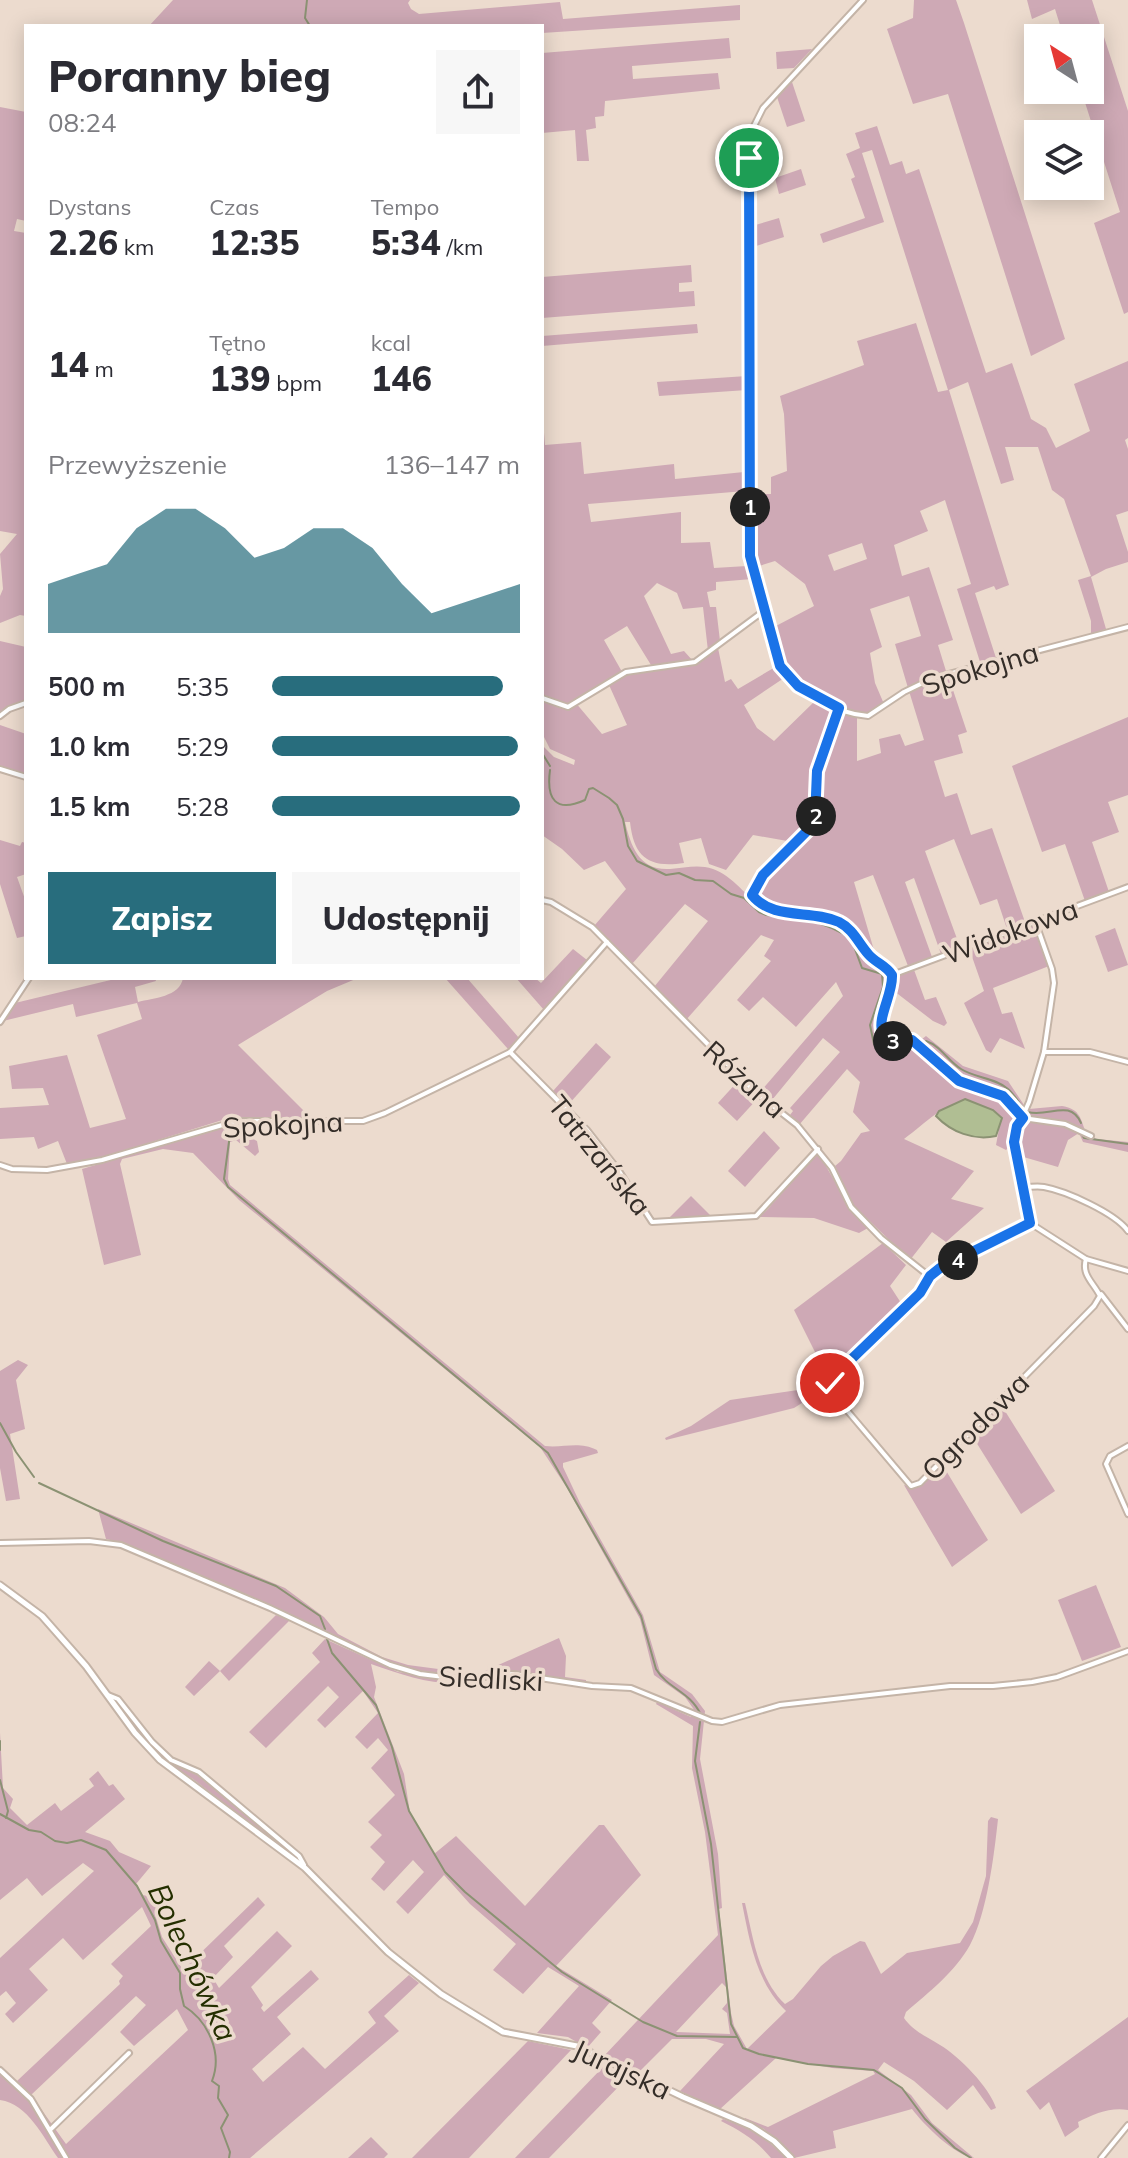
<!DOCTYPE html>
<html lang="pl">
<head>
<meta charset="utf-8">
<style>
  body { margin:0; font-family:Mulish,sans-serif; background:#f7f7f7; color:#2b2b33; height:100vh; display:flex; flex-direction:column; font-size:30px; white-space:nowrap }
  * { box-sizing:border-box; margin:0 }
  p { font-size:26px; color:#7c7c81 }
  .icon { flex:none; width:44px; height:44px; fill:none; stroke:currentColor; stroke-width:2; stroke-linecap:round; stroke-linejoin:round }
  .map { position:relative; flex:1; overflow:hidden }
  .drawer { position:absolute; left:24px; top:24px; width:520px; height:956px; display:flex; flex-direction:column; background:#fff; border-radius:0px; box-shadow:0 4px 20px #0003 }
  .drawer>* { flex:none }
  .needle { width:52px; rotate:324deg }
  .fabs { position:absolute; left:1024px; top:24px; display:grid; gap:16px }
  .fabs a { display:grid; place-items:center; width:80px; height:80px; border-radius:0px; background:#fff; box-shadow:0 4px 20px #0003; font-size:40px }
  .pin { position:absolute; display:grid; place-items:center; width:68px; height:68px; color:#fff; margin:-34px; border:4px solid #fff; border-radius:50%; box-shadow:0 2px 8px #0007 }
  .km { position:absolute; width:40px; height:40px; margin:-20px; border-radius:50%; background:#222; color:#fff; font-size:22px; line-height:40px; text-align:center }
  .round { display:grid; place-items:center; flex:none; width:84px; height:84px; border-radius:0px; background:#f7f7f7 }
  .head { display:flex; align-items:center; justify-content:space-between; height:136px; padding:0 24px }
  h1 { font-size:44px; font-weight:800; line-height:60px }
  .stats { display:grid; grid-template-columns:repeat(3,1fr); gap:12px; height:136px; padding:8px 24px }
  .stats div { display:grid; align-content:center }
  .stats b { font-size:34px; font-weight:800 }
  .stats small { font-size:22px; font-weight:400 }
  .stats p { font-size:22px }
  .chart { height:224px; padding:16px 24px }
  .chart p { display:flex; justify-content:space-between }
  .chart svg { width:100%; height:144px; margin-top:8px; fill:#286d7d; opacity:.7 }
  .primary-button { display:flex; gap:16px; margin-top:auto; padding:16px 24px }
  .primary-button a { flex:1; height:92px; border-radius:0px; background:#286d7d; color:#fff; font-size:32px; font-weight:800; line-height:92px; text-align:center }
  .primary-button a+a { background:#f7f7f7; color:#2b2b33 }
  ul { padding:0 24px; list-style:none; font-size:26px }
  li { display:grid; grid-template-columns:128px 96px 1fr; align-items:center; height:60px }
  li i { height:20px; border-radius:10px; background:#286d7d }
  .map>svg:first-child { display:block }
</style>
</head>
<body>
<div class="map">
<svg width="1128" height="2158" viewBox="0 0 1128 2158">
  <rect width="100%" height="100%" fill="#ecdbce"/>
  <!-- green -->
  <g fill="#cea9b5" fill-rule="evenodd">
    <path d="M173,0h237l-2,3 3,6 8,5 141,-12 3,17 177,-14v15l-198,13v-7h-393z"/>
    <path d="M914,0h42l8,23 101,316 -34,17 -83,-262 -35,10 -26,-75 26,-11z"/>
    <path d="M1027,0h65l36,111v201l-4,2 -30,-91 26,-11 -39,-122h9v-52h-26l-9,-29 -23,10z"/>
    <path d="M729,38l2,20 -99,8 1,13 85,-6 2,16 -115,12 -1,15 -9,1 1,11 -10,2 3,31h-12l-2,-31 -33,3v-80z"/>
    <path d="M812,49l-18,19 -17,1 -1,-17z"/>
    <path d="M792,82l13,39 -18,6 -10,-30z"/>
    <path d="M0,107l26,5v109l-9,-2 -3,12 12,2v383l-6,-1 -20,8v-27l3,-7 -3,-35 17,-20 -17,-3z"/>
    <path d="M877,126l13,39 12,-4 4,13 13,-5 67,204 26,-10 19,56 15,9 10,20 34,-17 -16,-47 54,-23v77l-3,2 3,9v62l-12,4 12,37v10l-22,7 -15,8 15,52 -15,5v-13l-13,-41 13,-4 -27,-77 -12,-9 -14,-43h-33l9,33 -13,4 -33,-102 -19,8 60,195 -13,5 -2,-4 -19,7 21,65 -16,4 -23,-73 14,-5 -26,-84 -25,11 8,20 -34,14 8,31 27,-9 24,73 -15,5 8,26 -38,17 -13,-44 26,-8 -12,-40 -39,13 12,38 -12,6 5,30 9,21c-4,3 -11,9 -16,10 -16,4 -73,-32 -81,-45 -8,-13 -10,-28 -13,-42l40,-21 -9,-22 -30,-23 -19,6 -3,-13 1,-60h17v-17l16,-6 -3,-57 -4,-18 84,-31 -7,-24 59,-18 22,69 10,-2 -76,-240 -10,3 22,69 -61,21 -3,-9 45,-16 -14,-39 4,-2 -9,-23 14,-6 -5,-15zM862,543l5,16 -33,12 -6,-16z"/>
    <path d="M801,169l5,16 -27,9 -4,-16z"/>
    <path d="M779,218l5,19 -31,10 -1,-21z"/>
    <path d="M691,265l1,17 -13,1v9l15,-1 1,15 -153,12v-41z"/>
    <path d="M697,324l1,9 -156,13v-10z"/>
    <path d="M747,376v14l-88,6 -2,-14z"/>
    <path d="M542,408l3,37 36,-3 3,32 90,-10 1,15 69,-7 1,19 -157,13 3,18 90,-10v31l29,-1 4,26 33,-2 5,13 -36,3v8l-9,2 3,15h6l4,34 -12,10 -5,-44 -20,2 -6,-16 -20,-10 -13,13 27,58 13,-3 9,10 -42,4 -24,-39 -23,14 17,30 -1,3 -45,29 27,32 25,-9 -18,-40 20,-13 66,-7 23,-17 7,34 6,-3 7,10 39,-23 7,12 -40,27 13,23 17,13 42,-41 15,7 3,6 -4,14 3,2 5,-15 4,-3 15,7v43l24,-8 -2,-14 21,-5 5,12 19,-6 -15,-49 39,-16 19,57 -9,3 5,18 -29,8 11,36 12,-4 14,42 21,-7 33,94 -18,7 -10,-30 -17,6 -26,-66 -29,12 35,96 -19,7 -27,-76 -9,4 27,75 -24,9 -35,-91 -19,7 22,75c-19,-11 -18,-30 -46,-40 -24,-9 -58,1 -75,-22l2,-9 56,-59 7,-23h-4l-2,14 -21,24 -40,-7 -27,35 -17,-6 -8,-26 -22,5 5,20c-35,5 -50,-5 -54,-41h-5c6,24 14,49 45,47 15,-1 28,-5 43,0 21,7 34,30 53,40 12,6 23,5 36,7 35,4 58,24 80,50 17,20 -13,49 -2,71 11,10 22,2 34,8l12,-9 37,30 45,15 16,24 -13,30v10l-5,5 -10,-5 5,-27c-40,-36 -64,-3 -97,21l70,32 -23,28 33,9 -38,34 -14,-10 -22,28 -57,-55 -18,-39 6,-5 20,-28 9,-2 -17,-19 7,-30 -13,-13 -48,56 -9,-10 3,-4 -3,-3 50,-56 -17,-14 -51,62 -12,-8 83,-96 -7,-14 -40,45 -33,-30 -14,14 -12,-11 34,-39 -7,-5 10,-16 -13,-5 -75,85 -32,-33 54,-66 -23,-17 -53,60 -38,-38 32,-37 -21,-28 -21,9 -22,-21 -20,-14v-90l12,12 20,8 1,-5 -25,-11 -8,-16z"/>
    <path d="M0,641l26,6v53l-19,8 -7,7z"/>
    <path d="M1128,717v78l-20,7 11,30 -27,10 17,50 -24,9 -20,-57 -23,8 -30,-86z"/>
    <path d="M0,725l26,9v41l-26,-8z"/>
    <path d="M0,840l20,6 2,-4 4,1v31l-9,3 9,25v34l-9,2 -17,-54z"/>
    <path d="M1035,924l14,42 -56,22 9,26 10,-2 13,37 -25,-11 -9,15 -5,-3 -22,-47 20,-12 -15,-43z"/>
    <path d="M1115,928l13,37 -20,7 -13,-36z"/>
    <path d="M573,949l14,11 -43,50 -28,-32h19l6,5z"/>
    <path d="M913,967l12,33 11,-3 11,26 -3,3 -11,-5 -39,-30c1,-16 4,-18 19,-24z"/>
    <path d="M119,978h36l1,3 -21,6 3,15c15,-4 42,-5 45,-24h175l-31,13 -89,54 72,72 -81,1 -129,40 -33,6 -9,-23 -20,8 -4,-12 -34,2v-31l49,-3 -6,-17 -31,1 -3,-23 58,-11 23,73 36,-9 -29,-84 45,-16 -5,-16 -61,14 -3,-13 -70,17 12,-18z"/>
    <path d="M445,978h22l52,60 -11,11z"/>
    <path d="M596,1043l15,14 -43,48 -15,-14z"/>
    <path d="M739,1080l20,17 -22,24 -19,-18z"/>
    <path d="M1062,1106c16,3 18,9 23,25l-58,-16 2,-6z"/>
    <path d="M1032,1121l23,2 42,16 31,3v10l-45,-10 -4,-9 -11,7 -10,27 -38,-11c-3,-12 -5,-19 1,-31z"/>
    <path d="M237,1123l5,10 15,8 2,11 -4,4 -19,-16 -6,2 -2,37 2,6 315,261c19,2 34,-5 52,4l1,3 -35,10v4l17,36 63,112 17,57 32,22 13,17 -5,48 18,95 4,54 -3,1 12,104 3,13 13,23 39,-38c-30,-30 -36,-68 -44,-108h3c8,34 13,75 40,101l8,-5 28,-33 12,-10 27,-15 5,1 16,32 26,-21 53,-10 13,-21 13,-46 2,-55 3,-4 7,2c-4,37 -11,94 -28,126 -15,27 -41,47 -64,67l-2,6c10,14 22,18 36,27 19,11 50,43 56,63l-5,2 -18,-25 -26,25 -33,-29 -30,-19 -6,8 33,25 21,28 42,35c-19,-2 -51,-34 -62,-49l-79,22 3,17 -42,10 -30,-29 -20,-9 1,-2 23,9 107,-53 -2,-3 -41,-3 -56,-10 -57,52 -39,-19 44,-47 -18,-5h-34l-33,33 -35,-16 114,-121 -13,-103 -13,-64 1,-42 -37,-22 1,-2 34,15 4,-6 -10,-14 -31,-22 -14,-56 -73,-131 -27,-41 -301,-247 -46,-47 -30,-4 -41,10 -2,5 21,91 -37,10 -22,-96zM722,1983l5,5v15l-5,6 5,4 3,21 -54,-2z"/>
    <path d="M764,1131l16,17 -35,39 -17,-16z"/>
    <path d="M818,1152l30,53 20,23 -9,5 -45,-15 -56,-1 9,-7z"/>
    <path d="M691,1196l21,21 -45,3z"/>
    <path d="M883,1243l23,22 -16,21 13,20 -21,24 -52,47 -6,12 -30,19 -128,32 -1,-2 26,-12 39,-26 68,-10 10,-4 16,-16 -30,-60z"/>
    <path d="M18,1360l10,5 -12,15 9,49 -15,5 10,65 -14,2 -6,-33v-97z"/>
    <path d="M1000,1403l55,88 -34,23 -50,-80z"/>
    <path d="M942,1464l46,76 -36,27 -48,-82c16,6 27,-11 38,-21z"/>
    <path d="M98,1509l187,79 39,29 14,17 44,23 26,8 53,7v3l-33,-2 -36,-9 -118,-57 -151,-64 -17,-4z"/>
    <path d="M1096,1585l25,62 -39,14 -24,-61z"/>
    <path d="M276,1615l14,5 -61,61 -9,-10 -26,25 -9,-9 24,-26 11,10z"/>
    <path d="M559,1638l7,18 -1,21 21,3v3l-75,-12 -35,4z"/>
    <path d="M325,1639l73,33 69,8v3c-35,3 -63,-8 -96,-19l5,23 -2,10 30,77 6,39 24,41 22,-18 69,70 74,-81h5l37,50 -85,91 56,34 -20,23 9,9 -14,16 -19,-11 -31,-4 42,-47 -31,-19 -25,27 -30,-24 23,-26 -46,-40 -26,-29 -36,39 -12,-12 28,-30 -11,-12 -29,31 -13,-12 14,-17 -15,-15 12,-12 -14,-13 27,-27 -24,-27 17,-18 -10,-12 -11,11 -12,-12 23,-24 -15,-22 -38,37 -8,-8 22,-23 -11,-11 -62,62 -17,-16 71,-70 -8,-9z"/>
    <path d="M116,1702l37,43 18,16 26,14 99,80 3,6 -106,-82 -32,-20 -25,-26z"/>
    <path d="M0,1733l3,55 10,11 -3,9 17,17 28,-22 6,8 33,-25 -5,-7 9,-8 11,15 4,-2 12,15 -40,33 25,9 9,11 32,14 -15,18 7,11 8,2 8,9 -4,8 7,23 21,33 75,-73 7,8 -41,41 9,11 -20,21 6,10 58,-57 15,15 -41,41 12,18 -2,3 3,4 47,-42 8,9 -42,38 14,17 -39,35 11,13 40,-35 22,22 51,-46 -8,-11 41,-37 10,8 -35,33 15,15 -149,127h-192c-15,-21 -30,-54 -58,-58v-25l23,19 6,1 -12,-14 103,-97 -1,-3 4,-5 -12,-12 40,-38 -9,-19 -59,53 -20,-22 -34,31 19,21 -35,33 -8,-9 11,-11 -10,-12 -6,5v-38l94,-87 -11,-8 -41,33 -15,-18 -27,22zM136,1996l10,9 -26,27 14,14 43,-37 11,21 -122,114 -35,-49z"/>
    <path d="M1128,2017v93c-18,-3 -34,4 -50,12l1,5 -14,10 -16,-35 -9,8 -14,-19z"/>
    <path d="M528,2041l43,9 -102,108h-57z"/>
    <path d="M604,2066l23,12 -78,80h-34z"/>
    <path d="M723,2119l35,13 28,26h-15c-15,-18 -30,-27 -50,-37z"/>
    <path d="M371,2137l17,17 -4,4h-36z"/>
  </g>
  <!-- water -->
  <path fill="#b0be93" stroke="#8b9273" stroke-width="2" d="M965,1099l28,11 9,8 -6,18c-22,5 -45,-4 -60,-20l3,-5z"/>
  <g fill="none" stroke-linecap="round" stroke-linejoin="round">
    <!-- stream -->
    <g stroke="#8b9273" stroke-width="2">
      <path d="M307,0l-2,18 5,8"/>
      <path d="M542,753l8,13"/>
      <path d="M550,770c-4,30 6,43 35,30l4,-11 4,-1 16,10 8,7 6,14 5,27 9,15 29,14 13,-2 16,7 18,1 18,13 13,4 15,14 7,3 47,6 19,7 14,7 6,6 10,27 20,6 1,13 -13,38 4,19c21,15 32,9 52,-3 15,5 22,20 35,28 14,9 35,9 47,20 6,5 11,14 16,20"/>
      <path d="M1028,1112c20,6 42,-14 53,11"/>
      <path d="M231,1127l-7,52 4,8 320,266 93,163 15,53c12,20 34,22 45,46"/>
      <path d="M1082,1135l2,3 44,6"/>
      <path d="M0,1423l16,29 18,25"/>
      <path d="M39,1483l124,58 113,45 44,30 5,13"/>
      <path d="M327,1639l5,14 44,52 16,42 17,64 36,61 20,20 97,80 81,50 34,14 60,1"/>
      <path d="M700,1722l-5,39 16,83 20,180 12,24 16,6 49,10 66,6 28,18 23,31 30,29 16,10"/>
      <path d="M0,1741v9"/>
      <path d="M0,1780l8,31 -2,7"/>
      <path d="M0,1814l29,16 12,2 14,9 12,2 14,-3 25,10 31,36 18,34 6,21 19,32v16l4,17c24,15 39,47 28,75l7,5 -1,12 10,17 -7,13 9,24 -1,6"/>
    </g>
    <defs>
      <g id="minor">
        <path d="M863,0l-100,108 -13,26v422l30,110c18,26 57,48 88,50l36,-24 29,-14 195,-51"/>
        <path d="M542,698l26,9 58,-35 69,-10 70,-52"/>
        <path d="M839,708l-22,63 -2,48 -6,10 -46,46 -11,16 1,7c31,22 62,10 88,25 13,8 18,22 28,32 7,7 20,9 23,20 7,22 -23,45 -5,64l25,1 43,38 48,18 20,22 42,6 26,12"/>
        <path d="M0,716l9,-7 17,-6"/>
        <path d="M0,769l26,8"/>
        <path d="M542,900l9,2 41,25 163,165 42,33 35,43 19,39 30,31 48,38"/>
        <path d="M892,975l236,-88"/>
        <path d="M0,1022l29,-44"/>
        <path d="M510,1052l77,78 32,41 33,51 104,-6 62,-67"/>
        <path d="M1044,1052h46l38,10"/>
        <path d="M0,1165l12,4 35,1 55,-10 134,-39h127l22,-8 125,-61 97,-110"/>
        <path d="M1025,1187c6,0 13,-1 19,0 22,4 71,26 84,44"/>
        <path d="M1030,1223l-90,45 -10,8 -10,17 -89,86v7l14,22 66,78 9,-3 174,-177 6,-10c-6,-13 -19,-21 -14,-37"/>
        <path d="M1030,1223l-16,-87 15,-34 15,-50 10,-69 -2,-14 -17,-48"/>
        <path d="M1030,1223l56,36 42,12"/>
        <path d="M1101,1294l27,35"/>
        <path d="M1128,1446l-18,10 -4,8 22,50"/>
        <path d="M0,1543l89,-2 32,4 149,63 120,57 30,9 40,5 54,-5 78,12 39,2 81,33 10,1 58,-17 170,-19h43l39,-4 25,-5 71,-26"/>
        <path d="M108,1695l10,4 34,43 19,18 28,12 100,84 5,9"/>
        <path d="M0,2070l31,29 35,59"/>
        <path d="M50,2130l79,-77"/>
        <path d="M1101,2158l27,-33"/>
      </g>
      <path id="tertiary" d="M0,1585l42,31 44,50 49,67 25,27 145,108 83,84 53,42 62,38 74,14 106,51 68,29 23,15 17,17"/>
    </defs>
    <!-- minor casing -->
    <use href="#minor" stroke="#c4b4a7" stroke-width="8"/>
    <!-- tertiary casing -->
    <use href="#tertiary" stroke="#c4b4a7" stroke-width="9"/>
    <!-- minor -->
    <use href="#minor" stroke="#fff" stroke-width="4"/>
    <!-- tertiary -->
    <use href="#tertiary" stroke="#fff" stroke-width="5"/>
  </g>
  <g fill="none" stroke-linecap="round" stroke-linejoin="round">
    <defs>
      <path id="route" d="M749,158l1,398 30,110 18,20 41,22 -22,63 -2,48 -6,10 -46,46 -11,20c21,26 59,14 87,27 14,7 20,22 30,33 7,8 17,10 23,20 1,20 -16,43 -9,60l9,6 20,-1 47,41 44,15 20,22 -6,8 -3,16 16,81 -90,45 -10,8 -10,17 -85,82 -5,8"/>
    </defs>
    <!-- route casing -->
    <use href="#route" stroke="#fff" stroke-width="16"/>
    <!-- route -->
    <use href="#route" stroke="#1a73e8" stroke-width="10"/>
  </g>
  <g text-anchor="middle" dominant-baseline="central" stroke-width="7" stroke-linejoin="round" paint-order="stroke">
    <!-- street labels -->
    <g font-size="28" fill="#342d28" stroke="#ecdbce">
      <text transform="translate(980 668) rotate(-17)">Spokojna</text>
      <text transform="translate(1010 931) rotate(-20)">Widokowa</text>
      <text transform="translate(745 1079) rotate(42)">Różana</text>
      <text transform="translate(283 1124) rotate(-3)">Spokojna</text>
      <text transform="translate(600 1155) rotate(51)">Tatrzańska</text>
      <text transform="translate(975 1426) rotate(-45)">Ogrodowa</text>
      <text transform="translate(491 1678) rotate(3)">Siedliski</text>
      <text transform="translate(622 2069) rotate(25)">Jurajska</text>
    </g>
    <!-- water labels -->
    <g font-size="30" font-style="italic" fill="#242f00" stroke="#ecdbce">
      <text transform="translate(193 1962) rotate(65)">Bolechówka</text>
    </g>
  </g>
</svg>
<div class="fabs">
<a><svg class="needle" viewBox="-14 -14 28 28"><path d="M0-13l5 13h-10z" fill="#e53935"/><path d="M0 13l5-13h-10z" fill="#7c7c81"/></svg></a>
<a><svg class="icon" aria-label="layers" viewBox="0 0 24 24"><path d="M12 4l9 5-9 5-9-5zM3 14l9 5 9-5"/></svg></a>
</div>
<div class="pin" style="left:749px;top:158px;background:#1e9e55"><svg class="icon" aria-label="arrive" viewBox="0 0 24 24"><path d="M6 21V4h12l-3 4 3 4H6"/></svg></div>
<div class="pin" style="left:830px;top:1383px;background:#d93025"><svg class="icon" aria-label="check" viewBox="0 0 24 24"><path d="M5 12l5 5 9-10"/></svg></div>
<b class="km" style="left:750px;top:507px">1</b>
<b class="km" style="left:816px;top:816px">2</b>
<b class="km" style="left:893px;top:1041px">3</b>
<b class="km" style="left:958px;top:1260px">4</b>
<section class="drawer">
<div class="head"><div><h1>Poranny bieg</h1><p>08:24</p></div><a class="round"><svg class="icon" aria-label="share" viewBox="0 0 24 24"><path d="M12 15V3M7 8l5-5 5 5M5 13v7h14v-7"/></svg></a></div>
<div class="stats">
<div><p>Dystans</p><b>2.26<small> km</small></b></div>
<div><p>Czas</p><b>12:35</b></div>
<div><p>Tempo</p><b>5:34<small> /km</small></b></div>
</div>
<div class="stats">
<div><b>14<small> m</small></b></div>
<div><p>Tętno</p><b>139<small> bpm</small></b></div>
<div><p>kcal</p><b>146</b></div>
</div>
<div class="chart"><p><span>Przewyższenie</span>136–147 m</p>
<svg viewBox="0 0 160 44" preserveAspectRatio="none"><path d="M0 44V29L10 26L20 23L30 12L40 6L50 6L60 12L70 21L80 18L90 12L100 12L110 18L120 29L130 38L140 35L150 32L160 29V44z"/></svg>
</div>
<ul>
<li><b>500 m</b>5:35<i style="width:93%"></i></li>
<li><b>1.0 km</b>5:29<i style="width:99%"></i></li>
<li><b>1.5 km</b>5:28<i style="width:100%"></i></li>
</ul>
<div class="primary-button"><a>Zapisz</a><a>Udostępnij</a></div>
</section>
</div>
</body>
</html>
